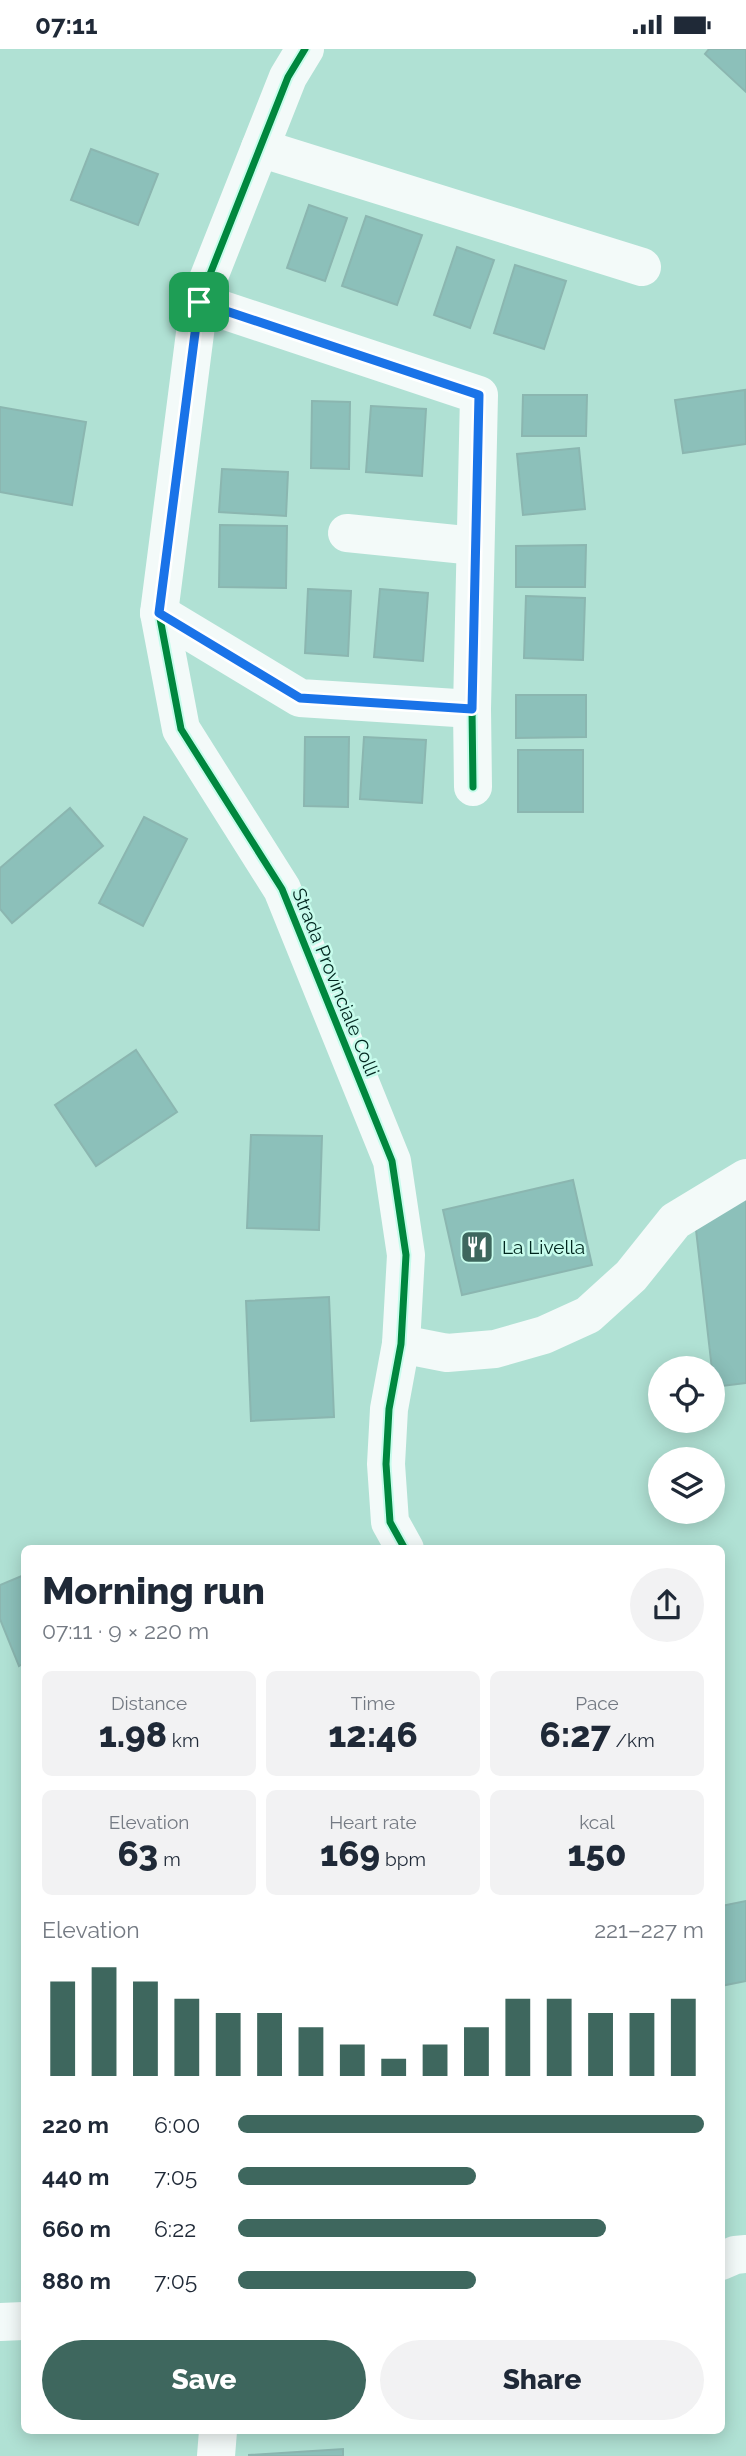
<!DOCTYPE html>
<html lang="en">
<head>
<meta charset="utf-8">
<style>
  body { margin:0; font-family:Raleway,sans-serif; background:#f2f2f3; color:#1f2937; height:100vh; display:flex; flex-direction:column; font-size:26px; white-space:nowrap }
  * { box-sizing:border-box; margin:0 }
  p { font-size:23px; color:#747a83 }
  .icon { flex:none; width:38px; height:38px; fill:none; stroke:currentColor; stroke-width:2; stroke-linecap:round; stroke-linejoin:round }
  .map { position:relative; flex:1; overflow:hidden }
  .panel { position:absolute; left:21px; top:1496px; width:704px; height:889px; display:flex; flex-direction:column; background:#fff; border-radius:10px; box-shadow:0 4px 18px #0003 }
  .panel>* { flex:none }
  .fabs { position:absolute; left:648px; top:1307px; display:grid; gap:14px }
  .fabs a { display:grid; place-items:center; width:77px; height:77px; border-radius:50%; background:#fff; box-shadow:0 4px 18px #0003; font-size:35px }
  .pin { position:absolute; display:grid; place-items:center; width:60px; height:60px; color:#fff; margin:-30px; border-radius:14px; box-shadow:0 4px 10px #0006 }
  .round { display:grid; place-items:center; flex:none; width:74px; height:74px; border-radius:37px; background:#f2f2f3 }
  .summary { display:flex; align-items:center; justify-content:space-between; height:119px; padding:0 21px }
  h1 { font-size:38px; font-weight:800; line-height:52px }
  .stats { display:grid; grid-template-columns:repeat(3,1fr); gap:10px; height:119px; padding:7px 21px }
  .stats div { display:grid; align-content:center; border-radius:10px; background:#f2f2f3; text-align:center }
  .stats b { font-size:35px; font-weight:800 }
  .stats small { font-size:19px; font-weight:400 }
  .stats p { font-size:19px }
  .chart { height:196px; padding:14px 21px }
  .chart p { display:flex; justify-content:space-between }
  .chart svg { width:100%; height:126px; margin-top:7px; stroke:#3e675e; stroke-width:6 }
  .action { display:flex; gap:14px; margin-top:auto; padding:14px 21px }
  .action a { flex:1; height:80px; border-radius:42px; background:#3e675e; color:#fff; font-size:28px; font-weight:800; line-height:80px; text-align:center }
  .action a+a { background:#f2f2f3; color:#1f2937 }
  ul { padding:0 21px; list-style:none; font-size:23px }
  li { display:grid; grid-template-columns:112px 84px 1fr; align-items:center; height:52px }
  li i { height:18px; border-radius:9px; background:#3e675e }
  .status { display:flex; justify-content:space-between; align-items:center; height:49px; padding:0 35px; background:#fff; direction:ltr }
  .status svg { height:19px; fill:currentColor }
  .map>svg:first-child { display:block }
</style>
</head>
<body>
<div class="status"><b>07:11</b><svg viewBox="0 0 49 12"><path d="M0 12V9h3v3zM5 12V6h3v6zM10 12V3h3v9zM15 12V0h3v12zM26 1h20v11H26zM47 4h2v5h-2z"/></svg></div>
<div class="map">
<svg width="746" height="2407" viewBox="0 0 746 2407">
  <rect width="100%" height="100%" fill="#b0e1d4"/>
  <!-- building -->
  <g fill="#8cc0ba" stroke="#8bb6b0" stroke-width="2">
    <path d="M709,0h37v43l-41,-38z"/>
    <path d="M91,100l67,25 -20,51 -67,-25z"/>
    <path d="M309,156l38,13 -22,63 -38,-13z"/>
    <path d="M366,167l56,19 -25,70 -55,-19z"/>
    <path d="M457,198l37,13 -24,68 -36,-13z"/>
    <path d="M515,216l51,16 -22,68 -50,-16z"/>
    <path d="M745,341l1,54 -63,9 -8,-53z"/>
    <path d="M523,346h64l-1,41h-64z"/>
    <path d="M312,352l38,1 -1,67 -38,-1z"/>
    <path d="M371,357l55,3 -4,67 -56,-4z"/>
    <path d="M0,358l86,15 -14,83 -72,-13z"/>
    <path d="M579,399l6,61 -62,6 -6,-61z"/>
    <path d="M222,420l66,3 -2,44 -67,-4z"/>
    <path d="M220,476l67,1 -1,62 -67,-1z"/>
    <path d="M586,496l-1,42h-69v-41z"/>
    <path d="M308,540l43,2 -3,65 -43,-3z"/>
    <path d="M380,540l48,4 -5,68 -49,-4z"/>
    <path d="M526,547l59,2 -2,62 -59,-2z"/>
    <path d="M516,646h70v42l-70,1z"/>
    <path d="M305,688h44l-1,70 -44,-1z"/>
    <path d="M364,688l62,3 -4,63 -62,-4z"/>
    <rect x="518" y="701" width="65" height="62"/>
    <path d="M70,759l33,38 -91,77 -12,-14v-41z"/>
    <path d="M144,768l43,22 -44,87 -44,-23z"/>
    <path d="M136,1001l41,62 -81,54 -41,-61z"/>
    <path d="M251,1086l71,1 -3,94 -72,-2z"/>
    <path d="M573,1131l19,85 -130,30 -19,-85z"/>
    <path d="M746,1142v192l-32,4 -19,-166z"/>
    <path d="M329,1248l5,120 -83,4 -5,-120z"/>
    <path d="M24,1526v88l-5,3 -19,-47v-34z"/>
    <path d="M746,1852v80l-25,5v-80z"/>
    <path d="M343,2400v7h-94v-1z"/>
  </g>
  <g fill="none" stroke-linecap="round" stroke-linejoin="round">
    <!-- minor -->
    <g stroke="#f3faf9" stroke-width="38">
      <path d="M305,0l-17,28 -89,225 -40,311 22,116 101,160 110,272 14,94 -5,89 -12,65 -3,55 4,58 15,27"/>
      <path d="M260,99l382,119"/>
      <path d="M199,253l280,93 -7,314 1,78"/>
      <path d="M347,484l128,13"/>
      <path d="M159,564l141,85 172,11"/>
      <path d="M401,1295l46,9 48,-4 49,-14 44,-20 43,-39 44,-55 71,-43"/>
      <path d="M721,2212l14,-6 11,-1"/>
      <path d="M0,2273l24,-1"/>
      <path d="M216,2407l2,-25"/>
    </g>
    <defs>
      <g id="cycleway">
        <path d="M305,0l-17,28 -89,225 -40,311 22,116 101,160 110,272 14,94 -5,89 -12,65 -3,55 4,58 15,27"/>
        <path d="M199,253l280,93 -7,314 1,78"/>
      </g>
    </defs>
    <!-- cycleway casing -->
    <use href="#cycleway" stroke="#c7fcec" stroke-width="11"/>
    <!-- cycleway -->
    <use href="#cycleway" stroke="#00873e" stroke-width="7"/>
  </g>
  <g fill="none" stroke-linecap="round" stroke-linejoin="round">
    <defs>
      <path id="route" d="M199,253l280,93 -7,314 -172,-11 -141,-85z"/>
    </defs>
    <!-- route casing -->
    <use href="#route" stroke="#fff" stroke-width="14"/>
    <!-- route -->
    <use href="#route" stroke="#1a73e8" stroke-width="9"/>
  </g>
  <!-- icons -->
  <defs>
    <symbol id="restaurant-square" viewBox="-11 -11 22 22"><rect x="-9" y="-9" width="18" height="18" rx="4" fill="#3e675e" stroke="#c7fcec"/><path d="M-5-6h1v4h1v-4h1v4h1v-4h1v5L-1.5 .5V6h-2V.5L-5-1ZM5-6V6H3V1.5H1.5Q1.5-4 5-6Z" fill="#fff"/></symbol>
  </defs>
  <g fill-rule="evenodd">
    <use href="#restaurant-square" x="458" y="1179" width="38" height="38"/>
  </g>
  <g text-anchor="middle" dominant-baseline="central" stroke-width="5" stroke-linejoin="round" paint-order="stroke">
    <!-- street labels -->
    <g font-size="19" fill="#00261e" stroke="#c7fcec">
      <text transform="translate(336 933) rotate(68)">Strada Provinciale Colli</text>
    </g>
    <!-- poi labels -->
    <g font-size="19" fill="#00261e" stroke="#c7fcec" text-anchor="start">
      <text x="502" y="1198">La Livella</text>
    </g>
  </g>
</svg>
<div class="fabs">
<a><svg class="icon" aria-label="locate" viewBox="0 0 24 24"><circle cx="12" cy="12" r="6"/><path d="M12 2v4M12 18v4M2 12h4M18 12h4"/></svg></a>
<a><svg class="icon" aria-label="layers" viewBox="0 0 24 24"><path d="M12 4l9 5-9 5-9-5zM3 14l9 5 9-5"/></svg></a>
</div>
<div class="pin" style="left:199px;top:253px;background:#1e9e55"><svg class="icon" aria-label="arrive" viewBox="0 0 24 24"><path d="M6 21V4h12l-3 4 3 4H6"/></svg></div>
<section class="panel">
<div class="summary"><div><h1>Morning run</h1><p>07:11 · 9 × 220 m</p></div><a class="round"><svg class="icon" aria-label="share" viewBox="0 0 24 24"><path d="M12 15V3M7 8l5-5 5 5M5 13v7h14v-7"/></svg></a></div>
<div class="stats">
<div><p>Distance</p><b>1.98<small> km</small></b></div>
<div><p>Time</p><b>12:46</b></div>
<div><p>Pace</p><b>6:27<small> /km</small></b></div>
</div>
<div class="stats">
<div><p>Elevation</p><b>63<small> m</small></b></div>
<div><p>Heart rate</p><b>169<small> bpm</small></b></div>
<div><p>kcal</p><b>150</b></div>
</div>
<div class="chart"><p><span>Elevation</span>221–227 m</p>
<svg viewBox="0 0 160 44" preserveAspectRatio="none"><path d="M5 44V11M15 44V6M25 44V11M35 44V17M45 44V22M55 44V22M65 44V27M75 44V33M85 44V38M95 44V33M105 44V27M115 44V17M125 44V17M135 44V22M145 44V22M155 44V17"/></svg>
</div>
<ul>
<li><b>220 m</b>6:00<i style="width:100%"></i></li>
<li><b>440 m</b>7:05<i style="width:51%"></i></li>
<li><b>660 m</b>6:22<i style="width:79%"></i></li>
<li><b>880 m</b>7:05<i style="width:51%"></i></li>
</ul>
<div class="action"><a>Save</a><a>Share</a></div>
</section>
</div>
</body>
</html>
